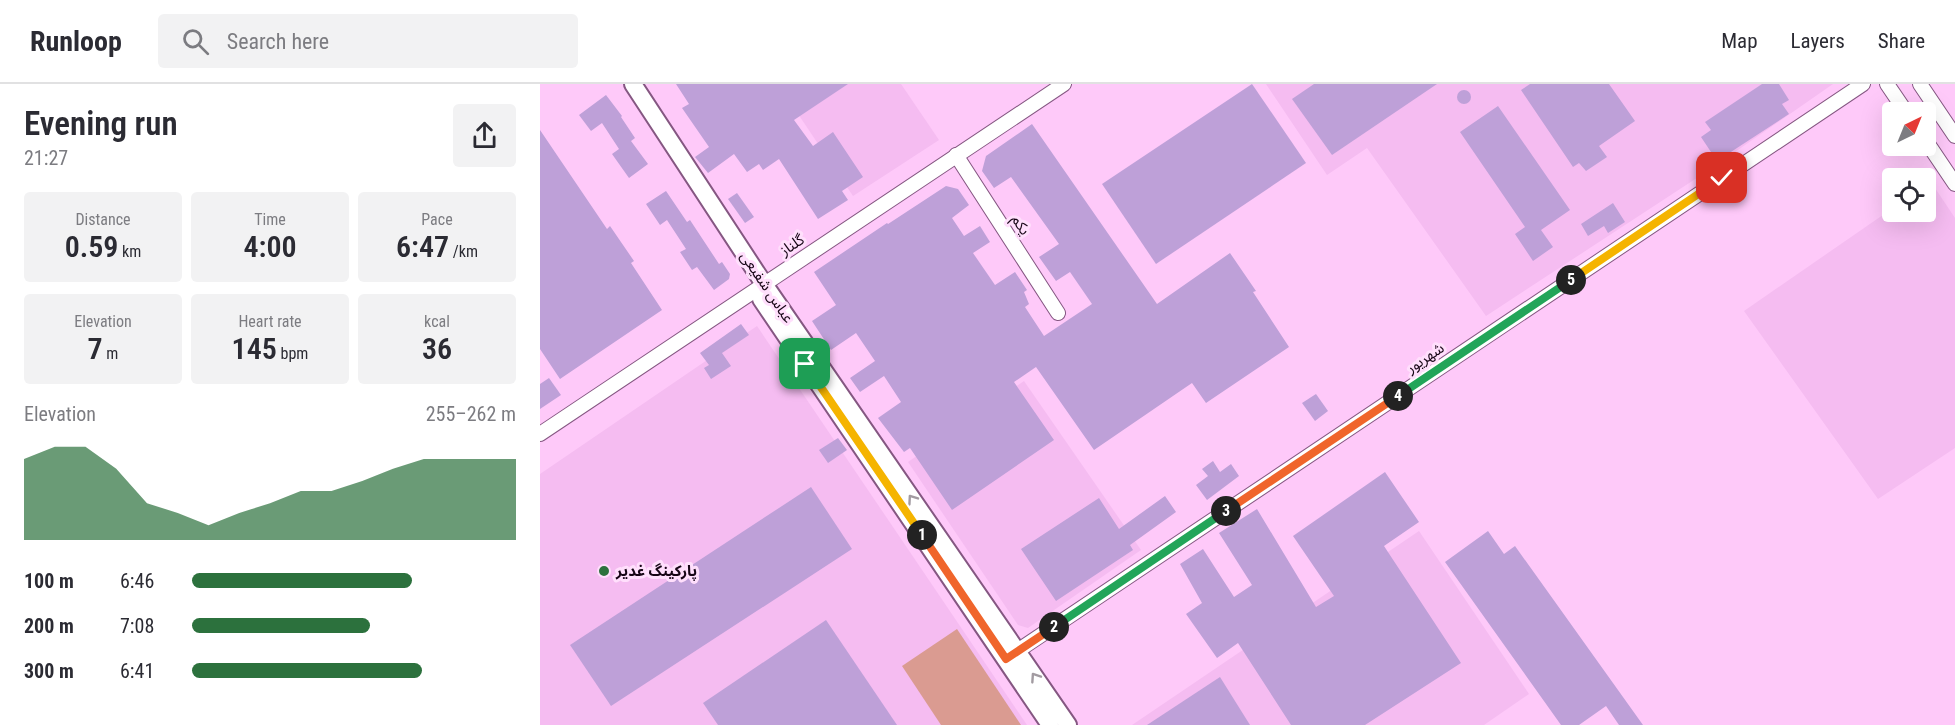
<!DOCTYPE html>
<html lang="en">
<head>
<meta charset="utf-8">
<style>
  body { margin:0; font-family:"Roboto Condensed","Noto Sans Arabic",sans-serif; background:#f2f2f3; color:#2b2b33; height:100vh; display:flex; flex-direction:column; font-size:22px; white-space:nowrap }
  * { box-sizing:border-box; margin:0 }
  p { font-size:20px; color:#7c7c81 }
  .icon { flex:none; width:33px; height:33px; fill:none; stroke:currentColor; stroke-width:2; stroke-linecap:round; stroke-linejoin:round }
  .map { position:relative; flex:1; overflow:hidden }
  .sheet { display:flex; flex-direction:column; background:#fff; width:540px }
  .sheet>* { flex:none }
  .needle { width:39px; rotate:43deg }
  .tools { position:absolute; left:1342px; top:18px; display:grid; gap:12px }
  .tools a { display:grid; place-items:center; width:54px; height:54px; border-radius:6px; background:#fff; box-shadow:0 6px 24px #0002; font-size:30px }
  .pin { position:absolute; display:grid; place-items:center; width:51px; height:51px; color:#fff; margin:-26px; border-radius:12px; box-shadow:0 3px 9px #0006 }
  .km { position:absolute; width:30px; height:30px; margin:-15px; border-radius:50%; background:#222; color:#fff; font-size:16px; line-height:30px; text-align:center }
  .round { display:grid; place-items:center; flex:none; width:63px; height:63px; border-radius:6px; background:#f2f2f3 }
  .headline { display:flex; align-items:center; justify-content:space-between; height:102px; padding:0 24px }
  h1 { font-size:33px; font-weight:600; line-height:45px }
  .stats { display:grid; grid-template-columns:repeat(3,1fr); gap:9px; height:102px; padding:6px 24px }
  .stats div { display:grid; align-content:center; border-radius:6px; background:#f2f2f3; text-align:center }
  .stats b { font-size:30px; font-weight:600 }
  .stats small { font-size:16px; font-weight:400 }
  .stats p { font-size:16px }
  .chart { height:168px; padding:12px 24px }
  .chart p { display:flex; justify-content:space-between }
  .chart svg { width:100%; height:108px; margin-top:6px; fill:#2c713d; opacity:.7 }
  ul { padding:0 24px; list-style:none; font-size:20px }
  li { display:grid; grid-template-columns:96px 72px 1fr; align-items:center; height:45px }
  li i { height:15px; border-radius:8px; background:#2c713d }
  header { display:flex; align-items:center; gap:36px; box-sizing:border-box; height:84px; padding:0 30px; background:#fff; border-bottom:2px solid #e1e1e2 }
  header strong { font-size:28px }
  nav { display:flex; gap:33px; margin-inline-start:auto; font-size:21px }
  .search { width:420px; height:54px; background:#f2f2f3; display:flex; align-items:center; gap:15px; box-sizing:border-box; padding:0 21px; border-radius:6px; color:#7c7c81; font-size:22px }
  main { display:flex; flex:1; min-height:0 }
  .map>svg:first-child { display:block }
</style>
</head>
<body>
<header>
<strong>Runloop</strong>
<div class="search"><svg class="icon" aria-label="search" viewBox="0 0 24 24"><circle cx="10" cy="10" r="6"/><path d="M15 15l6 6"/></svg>Search here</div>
<nav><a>Map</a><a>Layers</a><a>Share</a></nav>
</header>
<main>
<section class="sheet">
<div class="headline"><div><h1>Evening run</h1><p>21:27</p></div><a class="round"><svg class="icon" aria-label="share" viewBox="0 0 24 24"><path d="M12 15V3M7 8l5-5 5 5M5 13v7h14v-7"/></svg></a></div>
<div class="stats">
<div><p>Distance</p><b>0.59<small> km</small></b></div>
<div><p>Time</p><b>4:00</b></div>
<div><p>Pace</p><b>6:47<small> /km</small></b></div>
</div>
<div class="stats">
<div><p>Elevation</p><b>7<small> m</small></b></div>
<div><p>Heart rate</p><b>145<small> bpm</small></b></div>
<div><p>kcal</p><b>36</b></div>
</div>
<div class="chart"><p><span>Elevation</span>255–262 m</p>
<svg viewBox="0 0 160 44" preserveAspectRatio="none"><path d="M0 44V11L10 6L20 6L30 15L40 29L50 33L60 38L70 33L80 29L90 24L100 24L110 20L120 15L130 11L140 11L150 11L160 11V44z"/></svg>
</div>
<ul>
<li><b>100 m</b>6:46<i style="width:68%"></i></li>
<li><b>200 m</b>7:08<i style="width:55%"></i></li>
<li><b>300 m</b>6:41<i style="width:71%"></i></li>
</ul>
</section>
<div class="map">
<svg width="1415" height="641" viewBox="0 0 1415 641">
  <rect width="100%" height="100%" fill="#fec9f9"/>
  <!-- built -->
  <g fill="#f5bcf1">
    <path d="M238,0h123l38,56 -86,56z"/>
    <path d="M726,0h567l-124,86 -223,146 -119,-168 -40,27z"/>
    <path d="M1391,98l24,36v230l-77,51 -134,-188 149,-103v4h33v-27z"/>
    <path d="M217,242l270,399h-487v-251z"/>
    <path d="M484,297l117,169 -113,78 -10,-3 -110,-163z"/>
    <path d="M879,447l110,163 -45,31h-352z"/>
  </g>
  <!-- green -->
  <path fill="#da9b91" d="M417,545l64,96h-80l-39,-59z"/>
  <!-- building -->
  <g fill="#bea0d8">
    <path d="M136,0h172l-54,36 19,26 20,-14 30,45 -21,14 6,9 -30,19 -39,-60 -16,11 -4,-6 -12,8 -13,-18 -26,19 -13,-16 14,-10 -27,-39 7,-4z"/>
    <path d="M712,0l54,79 -150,101 -54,-80z"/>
    <path d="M774,0h123l-105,71 -40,-56z"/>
    <path d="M990,0h79l26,37 -36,25 8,11 -21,14 -7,-8 -6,4 -52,-77z"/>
    <path d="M1222,0h17l10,16 -7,4 7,10 -72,47 -16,-24 10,-7 -6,-8z"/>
    <circle cx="924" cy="13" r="7"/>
    <path d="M66,11l16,21 -1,1 14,21 -4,3 17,23 -19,14 -17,-24 7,-5 -17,-26 -11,8 -12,-16z"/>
    <path d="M958,22l72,104 -29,20 12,17 -20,14 -18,-27 10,-7 -65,-95z"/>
    <path d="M492,40l125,180 73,-51 26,38 -3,1 36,55 -83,56 -14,-20 -98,67 -58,-83 -22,15 40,58 -102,70 -42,-62 -6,4 -26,-34 23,-16 -17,-26 -24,16 -10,-14 25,-17 -19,-28 -25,17 -19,-29 24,-16 -22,-33 73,-49 1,1 58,-38 12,3 11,16 -17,13 12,18 16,-10 10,16 -17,11 22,32 20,-13 12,18 -3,2 5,12 -4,3 19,29 48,-32 -22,-32 -14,9 -17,-24 20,-13 -48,-67 -17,11 -12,-17 4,-15z"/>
    <path d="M0,46l67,99 3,-3 24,35 -3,2 31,47 -102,69 -20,-30z"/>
    <path d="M126,107l21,31 3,-2 29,44 3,-2 8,12 -1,5 -15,11 -17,-23 -5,3 -12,-18 6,-3 -19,-29 -7,5 -14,-21z"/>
    <path d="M197,109l17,24 -9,6 -17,-24z"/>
    <path d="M1073,119l12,19 -17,11 -4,-7 -16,10 -7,-12z"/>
    <path d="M201,240l8,11 -27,18 9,13 -20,13 -7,-11 5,-3 -9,-12z"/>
    <path d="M9,294l12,17 -21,14v-25z"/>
    <path d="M776,310l12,17 -13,10 -13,-18z"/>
    <path d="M298,354l9,12 -19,13 -9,-13z"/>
    <path d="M673,377l7,11 11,-8 8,12 -32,24 -11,-15 12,-9 -6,-7z"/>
    <path d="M845,388l34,50 -35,24 77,117 -96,62h-74l-53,-82 -21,15 -31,-44 16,-11 -22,-39 23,-15 31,48 18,-12 -33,-52 38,-24 59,98 18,-11 -41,-60z"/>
    <path d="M271,403l41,62 -241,157 -41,-61z"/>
    <path d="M625,412l11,16 -46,33 3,5 -77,51 -35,-52 78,-51 20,31z"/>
    <path d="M948,447l16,23 11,-8 128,179h-24l-13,-19 -27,19h-18l-116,-163z"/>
    <path d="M286,536l71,105h-179l-15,-22z"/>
    <path d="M680,593l30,48h-103z"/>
  </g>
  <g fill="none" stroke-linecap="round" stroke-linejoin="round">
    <defs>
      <g id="minor">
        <path d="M1347,0l19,28"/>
        <path d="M1380,0l35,52"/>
        <path d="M1386,57l29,43"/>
        <path d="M416,71l102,158"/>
        <path d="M0,350l524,-350"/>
        <path d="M470,572l853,-572"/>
      </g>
      <g id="major">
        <path d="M93,0l131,200 304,441"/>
        <path d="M221,215l289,426"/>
      </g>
    </defs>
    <!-- minor casing -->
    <use href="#minor" stroke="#855782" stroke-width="16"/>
    <!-- major casing -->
    <use href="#major" stroke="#855782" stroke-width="20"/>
    <!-- minor -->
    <use href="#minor" stroke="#fff" stroke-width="14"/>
    <!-- major -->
    <use href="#major" stroke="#fff" stroke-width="16"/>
  </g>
  <!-- one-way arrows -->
  <defs><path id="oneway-chevron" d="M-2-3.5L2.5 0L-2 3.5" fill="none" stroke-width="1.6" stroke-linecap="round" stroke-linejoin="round" transform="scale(1.5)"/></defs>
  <g stroke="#a29ba1">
    <use href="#oneway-chevron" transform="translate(372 415) rotate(-125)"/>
    <use href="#oneway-chevron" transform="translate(495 593) rotate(-124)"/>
  </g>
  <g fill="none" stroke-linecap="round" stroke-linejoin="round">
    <defs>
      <path id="split-1" d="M265,280l117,171"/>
      <path id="split-2" d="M382,451l84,124 48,-32"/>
      <path id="split-3" d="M514,543l172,-116"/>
      <path id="split-4" d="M686,427l172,-115"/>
      <path id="split-5" d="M858,312l173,-116"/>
      <path id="split-6" d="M1031,196l151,-102"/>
    </defs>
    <!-- split-1 casing -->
    <use href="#split-1" stroke="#fff" stroke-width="12"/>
    <!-- split-2 casing -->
    <use href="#split-2" stroke="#fff" stroke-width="12"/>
    <!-- split-3 casing -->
    <use href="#split-3" stroke="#fff" stroke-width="12"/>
    <!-- split-4 casing -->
    <use href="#split-4" stroke="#fff" stroke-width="12"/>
    <!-- split-5 casing -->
    <use href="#split-5" stroke="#fff" stroke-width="12"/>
    <!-- split-6 casing -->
    <use href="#split-6" stroke="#fff" stroke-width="12"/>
    <!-- split-1 -->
    <use href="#split-1" stroke="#f5b400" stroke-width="8"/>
    <!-- split-2 -->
    <use href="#split-2" stroke="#f0652b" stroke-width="8"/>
    <!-- split-3 -->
    <use href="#split-3" stroke="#22a559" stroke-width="8"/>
    <!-- split-4 -->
    <use href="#split-4" stroke="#f0652b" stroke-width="8"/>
    <!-- split-5 -->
    <use href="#split-5" stroke="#22a559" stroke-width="8"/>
    <!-- split-6 -->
    <use href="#split-6" stroke="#f5b400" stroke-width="8"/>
  </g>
  <!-- markers -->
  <circle fill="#2c713d" stroke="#ffdffc" stroke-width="2" cx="64" cy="487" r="6"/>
  <g text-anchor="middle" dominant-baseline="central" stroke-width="6" stroke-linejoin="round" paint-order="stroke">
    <!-- street labels -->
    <g font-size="15" fill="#160515" stroke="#ffdffc">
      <text transform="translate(481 141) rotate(57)">یکم</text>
      <text transform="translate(252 161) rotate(-34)">گلناز</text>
      <text transform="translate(227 203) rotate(56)">عباس شفیعی</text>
      <text transform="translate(885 274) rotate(-34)">شهریور</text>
    </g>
    <!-- poi labels -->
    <g font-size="15" font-weight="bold" fill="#160515" stroke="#ffdffc" text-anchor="start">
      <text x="76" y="487">پارکینگ غدیر</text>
    </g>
  </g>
</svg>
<div class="tools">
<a><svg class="needle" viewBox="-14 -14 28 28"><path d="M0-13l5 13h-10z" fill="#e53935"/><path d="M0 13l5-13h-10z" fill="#7c7c81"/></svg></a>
<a><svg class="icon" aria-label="locate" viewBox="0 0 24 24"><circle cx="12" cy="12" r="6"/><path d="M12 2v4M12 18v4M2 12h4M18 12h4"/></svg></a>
</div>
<div class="pin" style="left:265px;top:280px;background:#1e9e55"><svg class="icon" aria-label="arrive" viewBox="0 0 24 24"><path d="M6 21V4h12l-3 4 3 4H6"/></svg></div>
<div class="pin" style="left:1182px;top:94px;background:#d93025"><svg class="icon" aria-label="check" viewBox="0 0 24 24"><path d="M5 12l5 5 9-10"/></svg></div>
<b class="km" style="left:382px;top:451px">1</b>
<b class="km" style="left:514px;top:543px">2</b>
<b class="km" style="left:686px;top:427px">3</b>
<b class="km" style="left:858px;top:312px">4</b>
<b class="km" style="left:1031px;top:196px">5</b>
</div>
</main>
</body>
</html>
